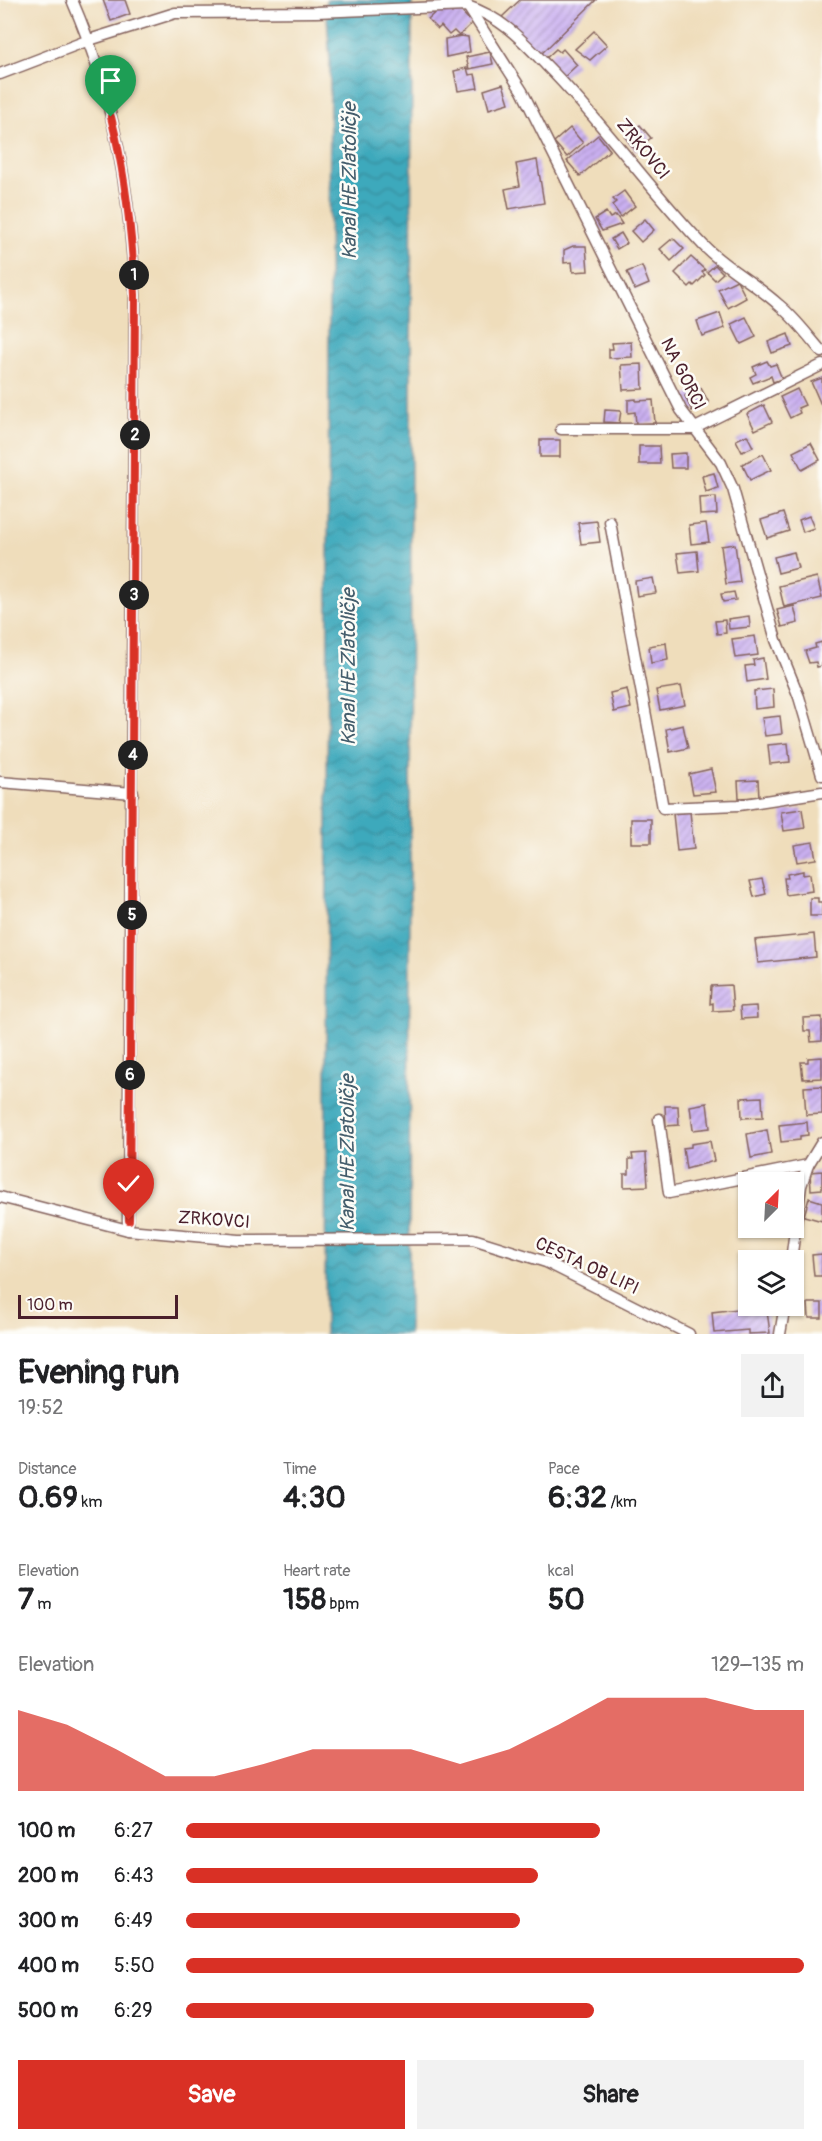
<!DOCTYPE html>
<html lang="en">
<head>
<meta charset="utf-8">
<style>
  body { margin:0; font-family:Pangolin,sans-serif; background:#f2f2f2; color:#202124; height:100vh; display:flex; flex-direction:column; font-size:22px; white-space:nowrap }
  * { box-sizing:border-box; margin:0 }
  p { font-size:20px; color:#757577 }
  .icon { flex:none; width:33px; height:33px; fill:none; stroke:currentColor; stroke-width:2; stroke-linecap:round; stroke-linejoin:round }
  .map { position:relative; height:1334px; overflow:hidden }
  .details { display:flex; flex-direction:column; background:#fff; flex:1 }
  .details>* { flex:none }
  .needle { width:39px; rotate:24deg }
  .controls { position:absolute; left:738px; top:1172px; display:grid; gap:12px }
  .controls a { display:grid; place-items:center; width:66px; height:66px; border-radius:0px; background:#fff; box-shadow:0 2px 4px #0004; font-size:30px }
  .scale { position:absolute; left:18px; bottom:15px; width:160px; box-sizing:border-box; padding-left:6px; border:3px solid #4a1f2b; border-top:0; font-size:16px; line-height:21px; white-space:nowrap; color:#4a1f2b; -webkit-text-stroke:4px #fdfcf7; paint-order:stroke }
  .pin { position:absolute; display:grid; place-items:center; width:51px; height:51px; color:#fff; margin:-62px -26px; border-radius:50% 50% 50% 0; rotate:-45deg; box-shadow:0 0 6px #0007 }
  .pin .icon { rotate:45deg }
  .km { position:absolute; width:30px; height:30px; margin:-15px; border-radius:50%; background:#222; color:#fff; font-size:16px; line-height:30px; text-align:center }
  .round { display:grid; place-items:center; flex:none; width:63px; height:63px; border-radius:0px; background:#f2f2f2 }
  .overview { display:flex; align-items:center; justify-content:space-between; height:102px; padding:0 18px }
  h1 { font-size:33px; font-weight:800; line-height:45px }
  .figures { display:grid; grid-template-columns:repeat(3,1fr); gap:9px; height:102px; padding:6px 18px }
  .figures div { display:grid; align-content:center }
  .figures b { font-size:30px; font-weight:800 }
  .figures small { font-size:16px; font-weight:400 }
  .figures p { font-size:16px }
  .chart { height:168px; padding:12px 18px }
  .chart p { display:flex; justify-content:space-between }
  .chart svg { width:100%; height:108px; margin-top:6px; fill:#d93025; opacity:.7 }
  .cta { display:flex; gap:12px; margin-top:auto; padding:12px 18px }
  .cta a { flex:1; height:69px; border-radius:0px; background:#d93025; color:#fff; font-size:24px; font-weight:800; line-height:69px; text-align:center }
  .cta a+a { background:#f2f2f2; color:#202124 }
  ul { padding:0 18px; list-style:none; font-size:20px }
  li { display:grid; grid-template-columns:96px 72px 1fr; align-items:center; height:45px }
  li i { height:15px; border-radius:8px; background:#d93025 }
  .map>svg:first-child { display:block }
</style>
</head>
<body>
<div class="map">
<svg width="822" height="1334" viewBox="0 0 822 1334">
  <defs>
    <pattern id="water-waves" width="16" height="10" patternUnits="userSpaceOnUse" patternTransform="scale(1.5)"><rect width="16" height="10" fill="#3da9bc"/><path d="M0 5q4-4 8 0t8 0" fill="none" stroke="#358999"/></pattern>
    <pattern id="building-hatch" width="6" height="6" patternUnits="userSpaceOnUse" patternTransform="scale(1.5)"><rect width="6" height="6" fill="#cab0f1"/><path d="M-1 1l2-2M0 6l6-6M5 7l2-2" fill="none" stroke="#a68fc3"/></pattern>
  </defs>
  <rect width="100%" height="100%" fill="#fdfcf7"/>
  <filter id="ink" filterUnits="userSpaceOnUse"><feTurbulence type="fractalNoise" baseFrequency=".0167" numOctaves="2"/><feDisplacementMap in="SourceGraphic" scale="12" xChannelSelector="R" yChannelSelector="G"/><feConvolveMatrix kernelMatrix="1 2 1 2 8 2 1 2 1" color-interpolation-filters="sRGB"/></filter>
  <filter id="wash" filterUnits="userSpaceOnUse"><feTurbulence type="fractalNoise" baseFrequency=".008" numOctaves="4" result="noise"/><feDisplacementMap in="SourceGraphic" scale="24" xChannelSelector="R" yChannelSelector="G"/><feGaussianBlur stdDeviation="1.35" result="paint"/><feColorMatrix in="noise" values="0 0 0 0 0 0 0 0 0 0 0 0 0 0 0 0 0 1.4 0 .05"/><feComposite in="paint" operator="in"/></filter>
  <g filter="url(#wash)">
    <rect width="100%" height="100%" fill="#efddbb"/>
    <!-- water -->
    <path fill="url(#water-waves)" stroke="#446474" stroke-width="1.5" d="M326,0h86l-3,1334h-84l5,-1272z"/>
    <g id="blocks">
      <!-- building -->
      <g fill="url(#building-hatch)">
        <path d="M103,0h22l5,14 -19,7z"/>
        <path d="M520,0h76l-56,55 -38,-38z"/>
        <path d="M447,7l5,6 6,-5 14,15 -13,13 -5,-5 -5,4 -8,-9 -3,3 -10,-10 12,-11z"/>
        <path d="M594,31l13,14 -17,15 -15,-11z"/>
        <path d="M461,36l7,1 2,15 -24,5 -1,-18z"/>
        <path d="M556,49l4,3 3,-3 14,16 -15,14 -18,-19z"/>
        <path d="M490,52l3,12 -24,5 -3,-12z"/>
        <path d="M467,68l2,7 6,-1 3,14 -20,3 -4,-20z"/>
        <path d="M503,84l6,19 -20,6 -5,-19z"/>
        <path d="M640,125l11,13 -15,13 -11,-14z"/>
        <path d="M570,128l13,15 -16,14 -13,-15z"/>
        <path d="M598,135l12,15 -30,26 -13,-15z"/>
        <path d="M537,160l7,43 -35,6 -4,-20 15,-3 -4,-22z"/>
        <path d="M624,191l11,15 -14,11 -9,-12 4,-3 -3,-3z"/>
        <path d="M606,212l4,6 6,-3 6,9 -20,7 -7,-12z"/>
        <path d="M645,219l9,11 -13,12 -10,-11z"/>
        <path d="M621,233l6,10 -10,6 -6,-10z"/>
        <path d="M673,238l11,11 -13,12 -11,-12z"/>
        <path d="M573,246h13l2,25 -15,1 -1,-10 -8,1v-13z"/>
        <path d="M691,257l14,13 -3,2 3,3 -11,11 -2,-2 -3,3 -14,-14z"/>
        <path d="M715,265l8,8 -8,7 -8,-8z"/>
        <path d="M642,266l7,18 -14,6 -8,-18z"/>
        <path d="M737,280l9,18 -18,10 -10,-19z"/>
        <path d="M720,313l5,15 -23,8 -5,-15z"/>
        <path d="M746,317l10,20 -15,7 -10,-20z"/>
        <path d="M788,334l4,12 -20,7 -4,-11z"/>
        <path d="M631,342l1,15 -23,1v-9h4l-1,-6z"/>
        <path d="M767,361l3,5 6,-2 6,15 -9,3 -2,-6 -18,7 -3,-6 6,-3 -3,-7z"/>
        <path d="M642,364l1,25 -20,1 -2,-25z"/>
        <path d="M822,378v29l-11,-25z"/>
        <path d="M701,388l8,15 -17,8 -7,-15z"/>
        <path d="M797,389l8,16 -7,3 2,5 -10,5 -10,-21z"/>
        <path d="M636,399v2l17,-1 2,23 -19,1 -1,-12 -7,1v-13z"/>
        <path d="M764,405l8,17 -17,8 -8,-16z"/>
        <path d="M605,410l16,1 -2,12 -15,-1z"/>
        <path d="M747,435l6,12 -11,5 -6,-12z"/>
        <rect x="540" y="440" width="20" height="17"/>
        <path d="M811,443l9,17 -18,10 -9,-18z"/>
        <path d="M639,446h20l1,18h-21z"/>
        <path d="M686,453v15h-15l-1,-14z"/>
        <path d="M763,454l8,16 -21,10 -8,-16z"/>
        <path d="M714,473l4,15 -12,4 -4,-16z"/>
        <path d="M716,497l1,17 -17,1 -1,-17z"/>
        <path d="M783,513l6,18 -22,7 -6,-18z"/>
        <path d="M809,516l5,12 -11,4 -4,-12z"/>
        <path d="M597,521l3,21 -19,2 -3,-21z"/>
        <path d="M706,523l3,19 -18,2 -2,-19z"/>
        <path d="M735,544l5,38 -14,2 -5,-38z"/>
        <path d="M697,551l2,20 -19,2 -3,-20z"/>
        <path d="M794,552l4,16 -20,5 -4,-16z"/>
        <path d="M817,577l5,21 -38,9 -5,-21z"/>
        <path d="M653,578l3,15 -19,3 -2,-15z"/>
        <path d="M734,592l2,8 -13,2 -2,-8z"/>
        <path d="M794,606l4,17 -16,4 -5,-17z"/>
        <path d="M749,616l1,11 -21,2 -1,-10z"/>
        <path d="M725,620l1,13 -9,1 -2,-13z"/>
        <path d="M755,636l3,19 -23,3 -3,-19z"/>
        <path d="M822,642v24l-5,1 -1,-5 -7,1 -4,-12 11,-3 -1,-4z"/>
        <path d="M666,643l2,17 -17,3 -2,-17z"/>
        <path d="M763,658l3,21 -19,3 -2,-16 9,-1 -1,-5z"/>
        <path d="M681,686l4,19 -25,5 -4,-20z"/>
        <path d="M627,689l4,19 -17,4 -4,-19z"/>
        <path d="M773,689l1,18 -19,2 -1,-18z"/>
        <path d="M780,716l2,18 -17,2 -3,-18z"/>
        <path d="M683,725l5,23 -18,4 -4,-23z"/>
        <path d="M788,743l2,19 -20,2 -2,-19z"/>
        <path d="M711,769l5,23 -23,2 -4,-20z"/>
        <path d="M758,780l1,17 -20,1 -1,-17z"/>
        <path d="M802,809l3,19 -21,3 -3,-19z"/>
        <path d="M690,812l4,37 -17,2 -4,-37z"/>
        <rect x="631" y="819" width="20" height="24"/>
        <path d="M813,842l3,17 -19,3 -3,-17z"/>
        <path d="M803,871v4l7,-1 2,17 -26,4 -2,-17h4l-1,-4z"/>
        <path d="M762,879l4,15 -12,3 -4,-16z"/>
        <path d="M810,898h8v4h4v14h-12z"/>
        <path d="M814,934l2,23 -58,6 -3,-23z"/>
        <path d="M731,985l2,25 -20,1v-8l-3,1 1,-18z"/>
        <path d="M756,1006l1,12 -16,1 -1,-12z"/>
        <path d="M822,1017v24l-11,1 -1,-11h-6l-1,-13z"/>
        <path d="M822,1057v21l-19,1 -2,-17h7v-4z"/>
        <path d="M822,1086v28l-16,1 -2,-28z"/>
        <path d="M762,1097l1,20 -21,1 -1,-20z"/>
        <path d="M707,1103l3,25 -17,2 -3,-24z"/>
        <path d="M665,1106h13l1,19 -13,1z"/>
        <path d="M807,1122l1,13 -8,1v4l-19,2 -2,-17z"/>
        <path d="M767,1130l4,24 -20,4 -4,-24z"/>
        <path d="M710,1141l4,20 -28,8 -3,-21 8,-1v-3z"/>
        <path d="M646,1153l2,33 -24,1v-13h5v-15h4l-1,-5z"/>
        <path d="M822,1171v18l-11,1 -1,-18z"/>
        <path d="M809,1198l13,4v19l-18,-5z"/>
        <path d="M822,1254v22h-8l-2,-21z"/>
        <path d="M808,1303h14v15h-13z"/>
        <path d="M746,1308v5l21,-2 3,22 -22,1v-4l-34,3 -2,-21z"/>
      </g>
    </g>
  </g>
  <g filter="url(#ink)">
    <use href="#blocks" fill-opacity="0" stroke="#84625d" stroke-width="1.5"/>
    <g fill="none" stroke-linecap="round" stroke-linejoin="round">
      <defs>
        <g id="minor">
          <path d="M72,0c42,97 58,190 63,295l-7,935"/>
          <path d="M467,5l55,86 159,319 40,53 12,26 43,151 23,57 23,78"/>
          <path d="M0,74l89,-34 86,-27 141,-1 151,-6c34,11 55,34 79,59 57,57 102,123 158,181 23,23 51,37 75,59 16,13 29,31 43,47"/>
          <path d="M561,429h132l129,-64"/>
          <path d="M610,522l53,286 76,-3 83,-13"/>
          <path d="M0,782l133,11"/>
          <path d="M659,1119l10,74 139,-28"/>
          <path d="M0,1197l128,33 111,10 234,-1 73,23 143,72"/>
          <path d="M791,1260l10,-74 7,-21 14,-23"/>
          <path d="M780,1334l5,-29"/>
        </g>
      </defs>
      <!-- minor casing -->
      <use href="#minor" stroke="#84625d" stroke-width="13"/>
      <!-- minor -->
      <use href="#minor" stroke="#fff" stroke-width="10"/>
    </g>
  </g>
  <g fill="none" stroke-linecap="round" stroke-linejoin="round" filter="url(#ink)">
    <defs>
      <path id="route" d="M111,117c15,59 21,117 24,178l-6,925"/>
    </defs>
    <!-- route casing -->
    <use href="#route" stroke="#fff" stroke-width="12"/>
    <!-- route -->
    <use href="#route" stroke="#d93025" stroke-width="8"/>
  </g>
  <g text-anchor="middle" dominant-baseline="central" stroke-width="5" stroke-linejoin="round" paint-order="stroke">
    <!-- street labels -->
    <g font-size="18" fill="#4a1f2b" stroke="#fdfcf7">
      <text transform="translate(643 149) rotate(51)">ZRKOVCI</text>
      <text transform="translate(683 374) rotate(63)">NA GORCI</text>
      <text transform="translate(214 1220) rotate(4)">ZRKOVCI</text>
      <text transform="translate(587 1266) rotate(25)">CESTA OB LIPI</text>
    </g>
    <!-- water labels -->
    <g font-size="20" font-style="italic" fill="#445d6c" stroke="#fdfcf7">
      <text transform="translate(349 181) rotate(-90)">Kanal HE Zlatoličje</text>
      <text transform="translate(348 667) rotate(-90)">Kanal HE Zlatoličje</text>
      <text transform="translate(347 1153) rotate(-90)">Kanal HE Zlatoličje</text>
    </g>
  </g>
</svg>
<div class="controls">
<a><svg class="needle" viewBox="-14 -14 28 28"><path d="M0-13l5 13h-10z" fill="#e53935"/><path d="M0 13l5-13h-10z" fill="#757577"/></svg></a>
<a><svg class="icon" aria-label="layers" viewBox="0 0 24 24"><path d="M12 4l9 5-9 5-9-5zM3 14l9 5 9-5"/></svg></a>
</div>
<div class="scale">100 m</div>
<div class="pin" style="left:111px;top:117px;background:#1e9e55"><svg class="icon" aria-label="arrive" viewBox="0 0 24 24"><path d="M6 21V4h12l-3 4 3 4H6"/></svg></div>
<div class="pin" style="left:129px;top:1220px;background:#d93025"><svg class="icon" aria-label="check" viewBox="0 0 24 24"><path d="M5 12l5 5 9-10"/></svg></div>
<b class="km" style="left:134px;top:275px">1</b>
<b class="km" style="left:135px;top:435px">2</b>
<b class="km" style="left:134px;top:595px">3</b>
<b class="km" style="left:133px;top:755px">4</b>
<b class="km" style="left:132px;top:915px">5</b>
<b class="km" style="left:130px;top:1075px">6</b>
</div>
<section class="details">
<div class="overview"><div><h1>Evening run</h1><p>19:52</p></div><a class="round"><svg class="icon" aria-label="share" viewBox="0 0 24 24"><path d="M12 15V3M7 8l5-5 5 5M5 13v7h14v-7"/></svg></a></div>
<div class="figures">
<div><p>Distance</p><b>0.69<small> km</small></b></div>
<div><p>Time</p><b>4:30</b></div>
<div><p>Pace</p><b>6:32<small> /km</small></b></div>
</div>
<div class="figures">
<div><p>Elevation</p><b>7<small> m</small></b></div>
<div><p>Heart rate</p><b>158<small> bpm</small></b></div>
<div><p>kcal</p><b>50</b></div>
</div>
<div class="chart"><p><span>Elevation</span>129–135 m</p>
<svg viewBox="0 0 160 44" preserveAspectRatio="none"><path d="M0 44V11L10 17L20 27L30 38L40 38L50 33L60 27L70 27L80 27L90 33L100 27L110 17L120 6L130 6L140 6L150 11L160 11V44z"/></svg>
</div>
<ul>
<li><b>100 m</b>6:27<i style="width:67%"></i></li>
<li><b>200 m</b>6:43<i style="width:57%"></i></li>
<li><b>300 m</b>6:49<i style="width:54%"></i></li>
<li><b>400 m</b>5:50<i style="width:100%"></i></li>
<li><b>500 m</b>6:29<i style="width:66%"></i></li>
</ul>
<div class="cta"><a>Save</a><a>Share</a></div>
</section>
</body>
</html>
